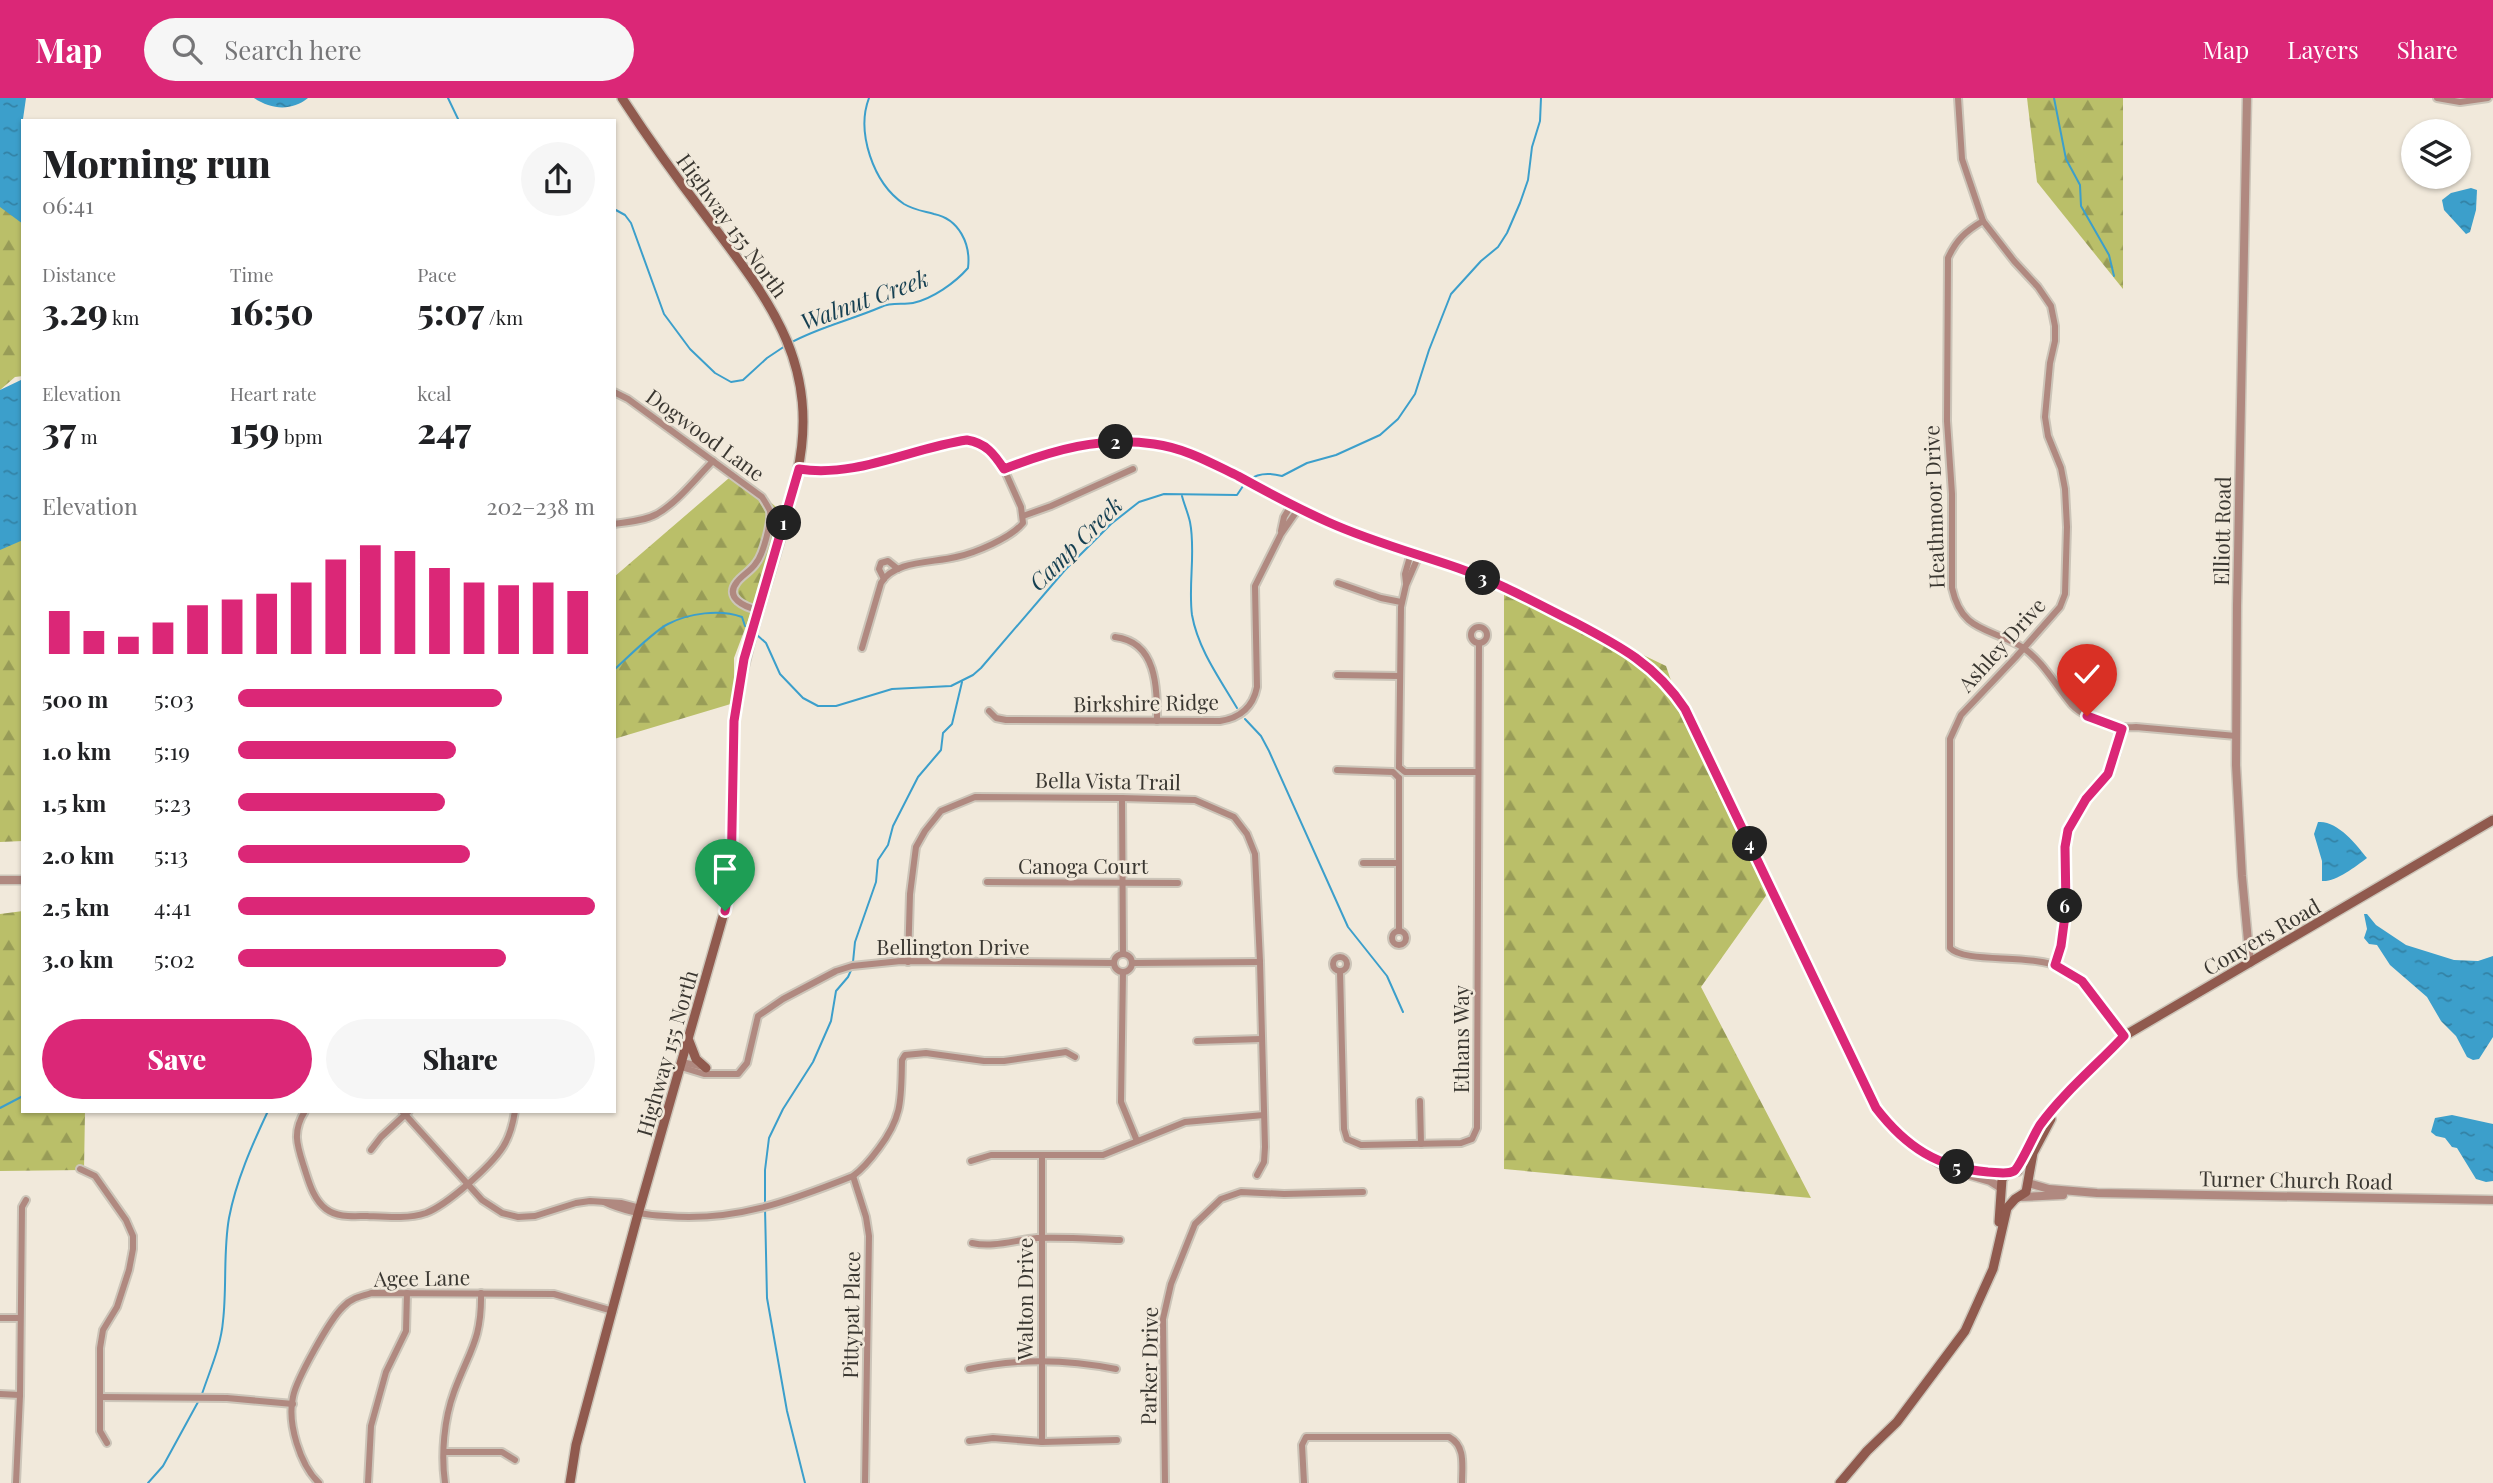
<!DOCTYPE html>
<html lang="en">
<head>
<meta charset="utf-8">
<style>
  body { margin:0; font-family:"Playfair Display",serif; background:#f6f6f6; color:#202124; height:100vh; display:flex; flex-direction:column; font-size:26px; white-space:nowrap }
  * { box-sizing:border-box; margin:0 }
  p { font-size:23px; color:#757577 }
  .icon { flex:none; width:38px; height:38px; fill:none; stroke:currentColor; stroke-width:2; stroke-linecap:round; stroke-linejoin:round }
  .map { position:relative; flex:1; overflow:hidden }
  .panel { position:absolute; left:21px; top:21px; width:595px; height:994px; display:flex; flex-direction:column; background:#fff; border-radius:0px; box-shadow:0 2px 5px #0004 }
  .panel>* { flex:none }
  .fabs { position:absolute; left:2401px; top:21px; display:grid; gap:14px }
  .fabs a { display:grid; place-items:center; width:70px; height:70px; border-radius:50%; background:#fff; box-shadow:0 2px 5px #0004; font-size:35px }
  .pin { position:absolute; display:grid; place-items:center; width:60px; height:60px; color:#fff; margin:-72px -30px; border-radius:50% 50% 50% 0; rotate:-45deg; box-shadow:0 0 7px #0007 }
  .pin .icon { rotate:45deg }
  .km { position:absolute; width:35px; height:35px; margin:-18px; border-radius:50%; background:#222; color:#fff; font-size:19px; line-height:35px; text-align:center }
  .round { display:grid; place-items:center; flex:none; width:74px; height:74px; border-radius:37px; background:#f6f6f6 }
  .overview { display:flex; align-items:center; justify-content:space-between; height:119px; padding:0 21px }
  h1 { font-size:38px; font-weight:800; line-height:52px }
  .metrics { display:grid; grid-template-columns:repeat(3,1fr); gap:10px; height:119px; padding:7px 21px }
  .metrics div { display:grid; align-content:center }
  .metrics b { font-size:35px; font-weight:800 }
  .metrics small { font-size:19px; font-weight:400 }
  .metrics p { font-size:19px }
  .chart { height:196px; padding:14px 21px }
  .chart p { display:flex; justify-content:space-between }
  .chart svg { width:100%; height:126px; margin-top:7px; stroke:#db2777; stroke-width:6 }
  .button { display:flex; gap:14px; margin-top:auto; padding:14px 21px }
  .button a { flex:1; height:80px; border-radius:42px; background:#db2777; color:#fff; font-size:28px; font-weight:800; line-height:80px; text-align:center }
  .button a+a { background:#f6f6f6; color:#202124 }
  ul { padding:0 21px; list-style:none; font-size:23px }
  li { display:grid; grid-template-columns:112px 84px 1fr; align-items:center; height:52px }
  li i { height:18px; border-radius:9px; background:#db2777 }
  header { display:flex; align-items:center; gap:42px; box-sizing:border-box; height:98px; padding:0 35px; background:#db2777; color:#fff }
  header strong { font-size:33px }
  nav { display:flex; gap:38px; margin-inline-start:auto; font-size:24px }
  .search { width:490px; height:63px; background:#f6f6f6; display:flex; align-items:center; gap:18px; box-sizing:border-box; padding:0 24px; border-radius:38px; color:#757577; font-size:26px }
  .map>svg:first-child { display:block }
</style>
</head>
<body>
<header>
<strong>Map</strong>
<div class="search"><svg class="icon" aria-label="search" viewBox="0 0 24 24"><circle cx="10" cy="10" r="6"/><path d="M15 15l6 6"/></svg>Search here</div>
<nav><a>Map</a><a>Layers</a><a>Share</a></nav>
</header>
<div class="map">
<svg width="2493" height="1385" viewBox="0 0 2493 1385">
  <defs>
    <pattern id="forest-firs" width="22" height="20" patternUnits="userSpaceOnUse" patternTransform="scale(1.75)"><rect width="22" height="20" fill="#babf69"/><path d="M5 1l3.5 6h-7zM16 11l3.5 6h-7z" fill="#989c57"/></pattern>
    <pattern id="water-ripples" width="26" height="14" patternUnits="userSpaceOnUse" patternTransform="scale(1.75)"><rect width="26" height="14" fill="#3c9fcb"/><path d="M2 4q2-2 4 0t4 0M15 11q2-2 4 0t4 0" fill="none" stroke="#3382a5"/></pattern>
  </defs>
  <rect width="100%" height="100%" fill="#f1e9db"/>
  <!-- forest -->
  <g fill="url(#forest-firs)">
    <path d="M2027,0h96v191l-86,-107z"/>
    <path d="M0,99l23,14v165l-8,1 -15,13z"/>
    <path d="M736,374l47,41 -4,25 -45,120v45l-120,36v-162z"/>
    <path d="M0,441h23v302l-23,1z"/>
    <path d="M1504,490l162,78 18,52 86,172 -69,97 110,211 -307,-29z"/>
    <path d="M23,813v200h62l-1,59 -84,1v-257z"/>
  </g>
  <!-- water -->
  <g fill="url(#water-ripples)">
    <path d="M0,0h26l-3,21v105l-23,-17z"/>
    <path d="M254,0h54c-16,13 -36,12 -54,0z"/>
    <path d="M2471,90l6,2 -1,20 -6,22 -4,2 -22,-24 -2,-10 9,-7z"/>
    <path d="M23,281v161l-23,10v-160z"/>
    <path d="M2318,724c19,-2 38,22 49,36 -12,9 -31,24 -45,23v-20l-8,-27z"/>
    <path d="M2364,816h3l9,11 30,20 48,15 24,1 15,-5v81l-14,22 -6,1 -6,-3 -11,-21 -15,-15 -14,-24 -37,-32 -13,-20 -8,-1 -5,-6 3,-9z"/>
    <path d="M2452,1017l41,9v57l-7,1 -10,-3 -19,-31 -5,-1 -7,-9 -9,-2 -5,-4 4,-14z"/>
  </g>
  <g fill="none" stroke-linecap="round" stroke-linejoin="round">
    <!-- stream -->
    <g stroke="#3c9fcb" stroke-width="2">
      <path d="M448,0l11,23"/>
      <path d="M2054,0l12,61 14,26 1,21 28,49 5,21"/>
      <path d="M614,111l11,6 6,8 33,91 26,35 25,24 16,9 12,-2 24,-22 18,-12"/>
      <path d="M790,245c29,-16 61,-23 91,-36 10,-5 22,-2 32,-4 19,-4 42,-20 55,-35 3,-24 -9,-49 -34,-54 -11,-3 -20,-4 -30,-10 -31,-21 -48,-72 -35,-106"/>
      <path d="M1249,382c10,-8 22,-7 33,-4l25,-13 29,-8 44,-20 18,-16 17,-25 14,-44 22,-56 30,-33 17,-14 9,-14 13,-30 8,-23 4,-33 8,-26 1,-23"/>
      <path d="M1182,398c2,8 6,17 8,26 6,30 -2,62 2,93 6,34 28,64 45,93"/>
      <path d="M757,537l9,8 14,31 23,24 15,8h18l56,-17 59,-3 22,-11 8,-7 84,-98 46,-46 28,-22 25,-8 73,1 8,-12"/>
      <path d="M614,572c13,-12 40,-39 54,-46 21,-11 52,-15 74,-7l3,9"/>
      <path d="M1245,621l16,17 8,15 79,176 39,49 16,36"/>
      <path d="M853,864l2,-20 21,-60 2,-22 10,-15 5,-19 25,-49 23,-27 2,-17 9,-9 10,-42"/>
      <path d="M0,1010l23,-12"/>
      <path d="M765,1104v-32l4,-32 14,-29 30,-47 18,-41 5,-30 12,-14 4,-9"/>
      <path d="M765,1110l2,90 20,113 18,72"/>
      <path d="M202,1296c8,-24 19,-48 21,-73 4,-34 0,-69 6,-103 7,-37 23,-73 39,-107"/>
      <path d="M148,1385l15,-17 35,-64"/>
    </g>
    <defs>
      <g id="minor">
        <path d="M1958,0l4,61 21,62 31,40 24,26 13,19 4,20v15l-5,22 -5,54 3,19 13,32 4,21 2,38 -2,67 -5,13 -44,50 -55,58 -11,24v209c15,16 83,5 112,20 28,14 43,45 62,68"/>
        <path d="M2437,0l23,4 28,-4"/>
        <path d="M1983,123c-17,10 -27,19 -35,37l-1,163 5,73v94c10,45 37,39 70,59 21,14 34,39 50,58 9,10 25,15 38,19 10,3 15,4 26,3l100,9"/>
        <path d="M614,294l14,7 134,98c3,5 6,9 8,14 2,10 -7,44 -14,52 -5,8 -14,12 -19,19 -13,16 8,25 21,28"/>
        <path d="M1023,418l28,-10 82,-37"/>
        <path d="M614,426c14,-2 30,-3 43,-10 21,-12 39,-36 56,-53"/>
        <path d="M1281,433l3,-14 8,-13"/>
        <path d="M884,481l-5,-10 2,-6 7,-2 10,8"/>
        <path d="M1338,485l43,15 20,4"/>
        <path d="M1406,485l-1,-9 6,-21"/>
        <circle cx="1479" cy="537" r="8"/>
        <path d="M1115,539c42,5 42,50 42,84"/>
        <path d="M862,550l19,-65c13,-23 52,-20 75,-26 19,-4 55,-19 67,-34l-2,-16 -17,-38"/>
        <path d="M1337,577l62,1"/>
        <path d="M989,613l7,7 10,2 214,1c20,-3 33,-14 37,-34l-2,-101 26,-52 18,-26"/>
        <path d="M1399,669l2,-160 5,-22 13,-30"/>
        <path d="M1399,669l6,5h73"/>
        <path d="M1337,672l56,2 6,6"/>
        <path d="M1122,700l1,156"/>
        <path d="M1363,765h36"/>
        <path d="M987,784l191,1"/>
        <path d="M1399,832v-152"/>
        <circle cx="1399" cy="840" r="7"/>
        <circle cx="1123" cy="865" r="9"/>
        <circle cx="1340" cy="866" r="7"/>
        <path d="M908,864l2,-68 6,-47 9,-16 16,-20 34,-14 147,1 73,2 39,17 13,17 8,20 5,108 5,185 -1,15 -7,13"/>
        <path d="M1132,865l128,-1"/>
        <path d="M2055,867c6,-19 10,-39 10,-58 1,-25 -4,-51 3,-75 7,-24 26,-38 39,-57 9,-14 12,-31 15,-46"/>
        <path d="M1340,873l4,158 3,10 14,6 100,-2 11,-4 5,-11 2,-485"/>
        <path d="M1123,874l-2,130 16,39"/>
        <path d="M1197,943l64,-2"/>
        <path d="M682,964l21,5"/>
        <path d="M681,969l23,7h34l9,-11 11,-47 25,-17 53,-28 16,-5 49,-5 213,2"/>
        <path d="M1420,1003l1,43"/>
        <path d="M305,1013c-13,21 -8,34 -1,56 5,15 9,32 22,42 12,9 27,7 41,7 20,1 41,3 59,-3 21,-8 65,-47 77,-66 7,-11 10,-23 12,-36"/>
        <path d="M402,1013l80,89 20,13 16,4 17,-1 41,-13 14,-2 31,2 19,5"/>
        <path d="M371,1052l10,-13 28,-26"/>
        <path d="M1042,1058v286"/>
        <path d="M971,1063l20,-6h112l82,-33 79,-7"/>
        <path d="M80,1071l15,7 31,44 7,16v13l-4,21 -12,37 -14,23 -3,18v83l7,12"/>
        <path d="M853,1078l13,41 3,19 -4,247"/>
        <path d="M604,1104c21,10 40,13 62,14 69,6 124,-15 187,-40 11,-8 18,-17 26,-28 24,-32 22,-49 23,-88l3,-5 21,-2 58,8h20l62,-9 9,5"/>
        <path d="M972,1145c21,5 43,-3 65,-5 28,-1 56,1 83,2"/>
        <path d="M0,1220h20"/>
        <path d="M969,1271c49,-11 98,-10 147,0"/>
        <path d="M0,1296l20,1"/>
        <path d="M100,1299l127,1 66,6"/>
        <path d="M969,1343l24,-3 49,4 75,-2"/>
        <path d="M444,1354h58l13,8"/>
        <path d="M16,1385l4,-88 2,-188 4,-7"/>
        <path d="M319,1385c-19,-18 -32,-60 -26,-86 3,-17 37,-78 50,-90 8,-9 18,-11 29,-14l182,1 59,17"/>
        <path d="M368,1385l3,-57 15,-54 20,-41 1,-38"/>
        <path d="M445,1385c-4,-28 -1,-64 9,-91 15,-41 28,-52 27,-99"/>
        <path d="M1165,1385l-2,-164 8,-35 24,-60 26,-25 20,-7 43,2 79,-2"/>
        <path d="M1304,1385l-2,-38 4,-8h143c17,9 13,29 13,46"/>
      </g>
      <g id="tertiary">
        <path d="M2247,0l-10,508 -1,159 6,111 8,87"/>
        <path d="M799,371c58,9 112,-21 168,-29 19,3 27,14 37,29 48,-19 97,-33 150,-25 31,4 56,19 84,32 31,17 62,34 95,48 40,19 83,29 125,44 40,14 78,35 116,54 46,23 82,43 111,87l191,399 18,21 28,24 27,16 41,12 11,7"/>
        <path d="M0,782h23"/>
        <path d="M1959,1069l21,4 28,1"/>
        <path d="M2028,1085l21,6 48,4 396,7"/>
        <path d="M2022,1099l41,-2"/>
      </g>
      <g id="secondary">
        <path d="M689,943l7,18 10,9"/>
        <path d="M2014,1073c13,-13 18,-36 31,-52 23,-30 53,-55 79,-83l369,-216"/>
        <path d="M1999,1124l3,-43 6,-7 10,-1"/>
        <path d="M570,1385l6,-38 62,-231 88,-308 5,-26 3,-159c11,-85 45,-163 63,-247 25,-112 -30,-176 -92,-259 -29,-38 -57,-77 -83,-117"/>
        <path d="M1840,1385l27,-32 30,-29 68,-91 28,-62 14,-61 8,-9 11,-7 7,-39 18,-34"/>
      </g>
    </defs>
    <!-- minor casing -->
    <use href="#minor" stroke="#ccc5b9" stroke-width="10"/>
    <!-- tertiary casing -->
    <use href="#tertiary" stroke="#ccc5b9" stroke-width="11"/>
    <!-- secondary casing -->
    <use href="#secondary" stroke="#ccc5b9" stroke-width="12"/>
    <!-- minor -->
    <use href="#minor" stroke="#b08980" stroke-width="6"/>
    <!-- tertiary -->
    <use href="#tertiary" stroke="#b08980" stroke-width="8"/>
    <!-- secondary -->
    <use href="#secondary" stroke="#905a4e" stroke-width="9"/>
  </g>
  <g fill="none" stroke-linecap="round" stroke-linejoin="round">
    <defs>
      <path id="route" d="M725,813l6,-31 3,-159 10,-62 55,-190c58,9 112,-21 168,-29 19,3 27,14 37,29 49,-19 97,-33 150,-25 31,4 57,19 84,32 29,16 59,32 90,46 42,19 86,31 130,46 40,14 78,35 116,54 46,24 82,43 111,87l191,399c30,39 62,60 112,64 7,0 19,3 26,-1 6,-4 20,-37 26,-46 24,-33 56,-59 84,-89l-42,-55 -27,-16 6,-19 5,-38 -1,-61 3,-17 18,-31 22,-25 14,-45 -35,-13"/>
    </defs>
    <!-- route casing -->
    <use href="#route" stroke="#fff" stroke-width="14"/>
    <!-- route -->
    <use href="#route" stroke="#db2777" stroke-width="9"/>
  </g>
  <g text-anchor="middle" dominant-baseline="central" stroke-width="5" stroke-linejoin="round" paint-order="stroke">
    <!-- street labels -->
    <g font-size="21" fill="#3a3731" stroke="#f1e9db">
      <text transform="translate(733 127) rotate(54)">Highway 155 North</text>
      <text transform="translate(706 336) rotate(36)">Dogwood Lane</text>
      <text transform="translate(1933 409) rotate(-92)">Heathmoor Drive</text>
      <text transform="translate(2221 433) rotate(-89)">Elliott Road</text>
      <text transform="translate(2001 546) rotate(-48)">Ashley Drive</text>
      <text transform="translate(1146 604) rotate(-1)">Birkshire Ridge</text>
      <text transform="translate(1108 682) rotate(1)">Bella Vista Trail</text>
      <text x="1083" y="767">Canoga Court</text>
      <text transform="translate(2261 838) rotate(-30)">Conyers Road</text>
      <text x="953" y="848">Bellington Drive</text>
      <text transform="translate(1460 941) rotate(-90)">Ethans Way</text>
      <text transform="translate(666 955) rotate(-74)">Highway 155 North</text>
      <text transform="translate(2296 1081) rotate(1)">Turner Church Road</text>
      <text transform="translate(422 1179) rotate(-1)">Agee Lane</text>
      <text transform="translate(1024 1201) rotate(-90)">Walton Drive</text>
      <text transform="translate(850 1217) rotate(-89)">Pittypat Place</text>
      <text transform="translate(1148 1268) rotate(-89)">Parker Drive</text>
    </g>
    <!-- water labels -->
    <g font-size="23" font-style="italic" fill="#153f51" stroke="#f1e9db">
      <text transform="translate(864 201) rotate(-20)">Walnut Creek</text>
      <text transform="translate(1075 445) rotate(-45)">Camp Creek</text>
    </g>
  </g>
</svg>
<div class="fabs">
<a><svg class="icon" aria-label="layers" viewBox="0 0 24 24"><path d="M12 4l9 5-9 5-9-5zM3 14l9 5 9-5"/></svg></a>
</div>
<div class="pin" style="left:725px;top:813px;background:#1e9e55"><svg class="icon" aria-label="arrive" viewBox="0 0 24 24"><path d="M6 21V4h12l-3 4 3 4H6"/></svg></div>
<div class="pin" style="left:2087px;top:618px;background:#d93025"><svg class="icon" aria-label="check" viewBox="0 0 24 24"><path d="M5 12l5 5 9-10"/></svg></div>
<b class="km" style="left:784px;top:425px">1</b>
<b class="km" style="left:1116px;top:344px">2</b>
<b class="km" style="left:1483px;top:480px">3</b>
<b class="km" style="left:1750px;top:746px">4</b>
<b class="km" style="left:1957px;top:1069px">5</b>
<b class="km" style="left:2065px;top:808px">6</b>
<section class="panel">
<div class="overview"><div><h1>Morning run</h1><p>06:41</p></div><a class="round"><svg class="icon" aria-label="share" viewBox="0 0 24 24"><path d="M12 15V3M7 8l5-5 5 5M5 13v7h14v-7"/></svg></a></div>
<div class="metrics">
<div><p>Distance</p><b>3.29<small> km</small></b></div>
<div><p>Time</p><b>16:50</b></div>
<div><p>Pace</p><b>5:07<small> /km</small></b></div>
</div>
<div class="metrics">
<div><p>Elevation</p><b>37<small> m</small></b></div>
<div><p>Heart rate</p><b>159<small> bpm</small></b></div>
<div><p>kcal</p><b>247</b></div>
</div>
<div class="chart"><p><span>Elevation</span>202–238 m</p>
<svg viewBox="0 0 160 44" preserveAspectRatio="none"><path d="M5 44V29M15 44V36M25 44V38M35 44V33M45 44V27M55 44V25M65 44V23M75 44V19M85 44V11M95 44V6M105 44V8M115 44V14M125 44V19M135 44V20M145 44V19M155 44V22"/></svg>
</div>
<ul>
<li><b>500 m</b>5:03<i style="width:74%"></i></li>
<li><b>1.0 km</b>5:19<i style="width:61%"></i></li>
<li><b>1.5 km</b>5:23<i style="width:58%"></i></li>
<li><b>2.0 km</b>5:13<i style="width:65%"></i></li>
<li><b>2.5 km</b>4:41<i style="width:100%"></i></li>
<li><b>3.0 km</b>5:02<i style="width:75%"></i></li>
</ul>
<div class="button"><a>Save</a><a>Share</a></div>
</section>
</div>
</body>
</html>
